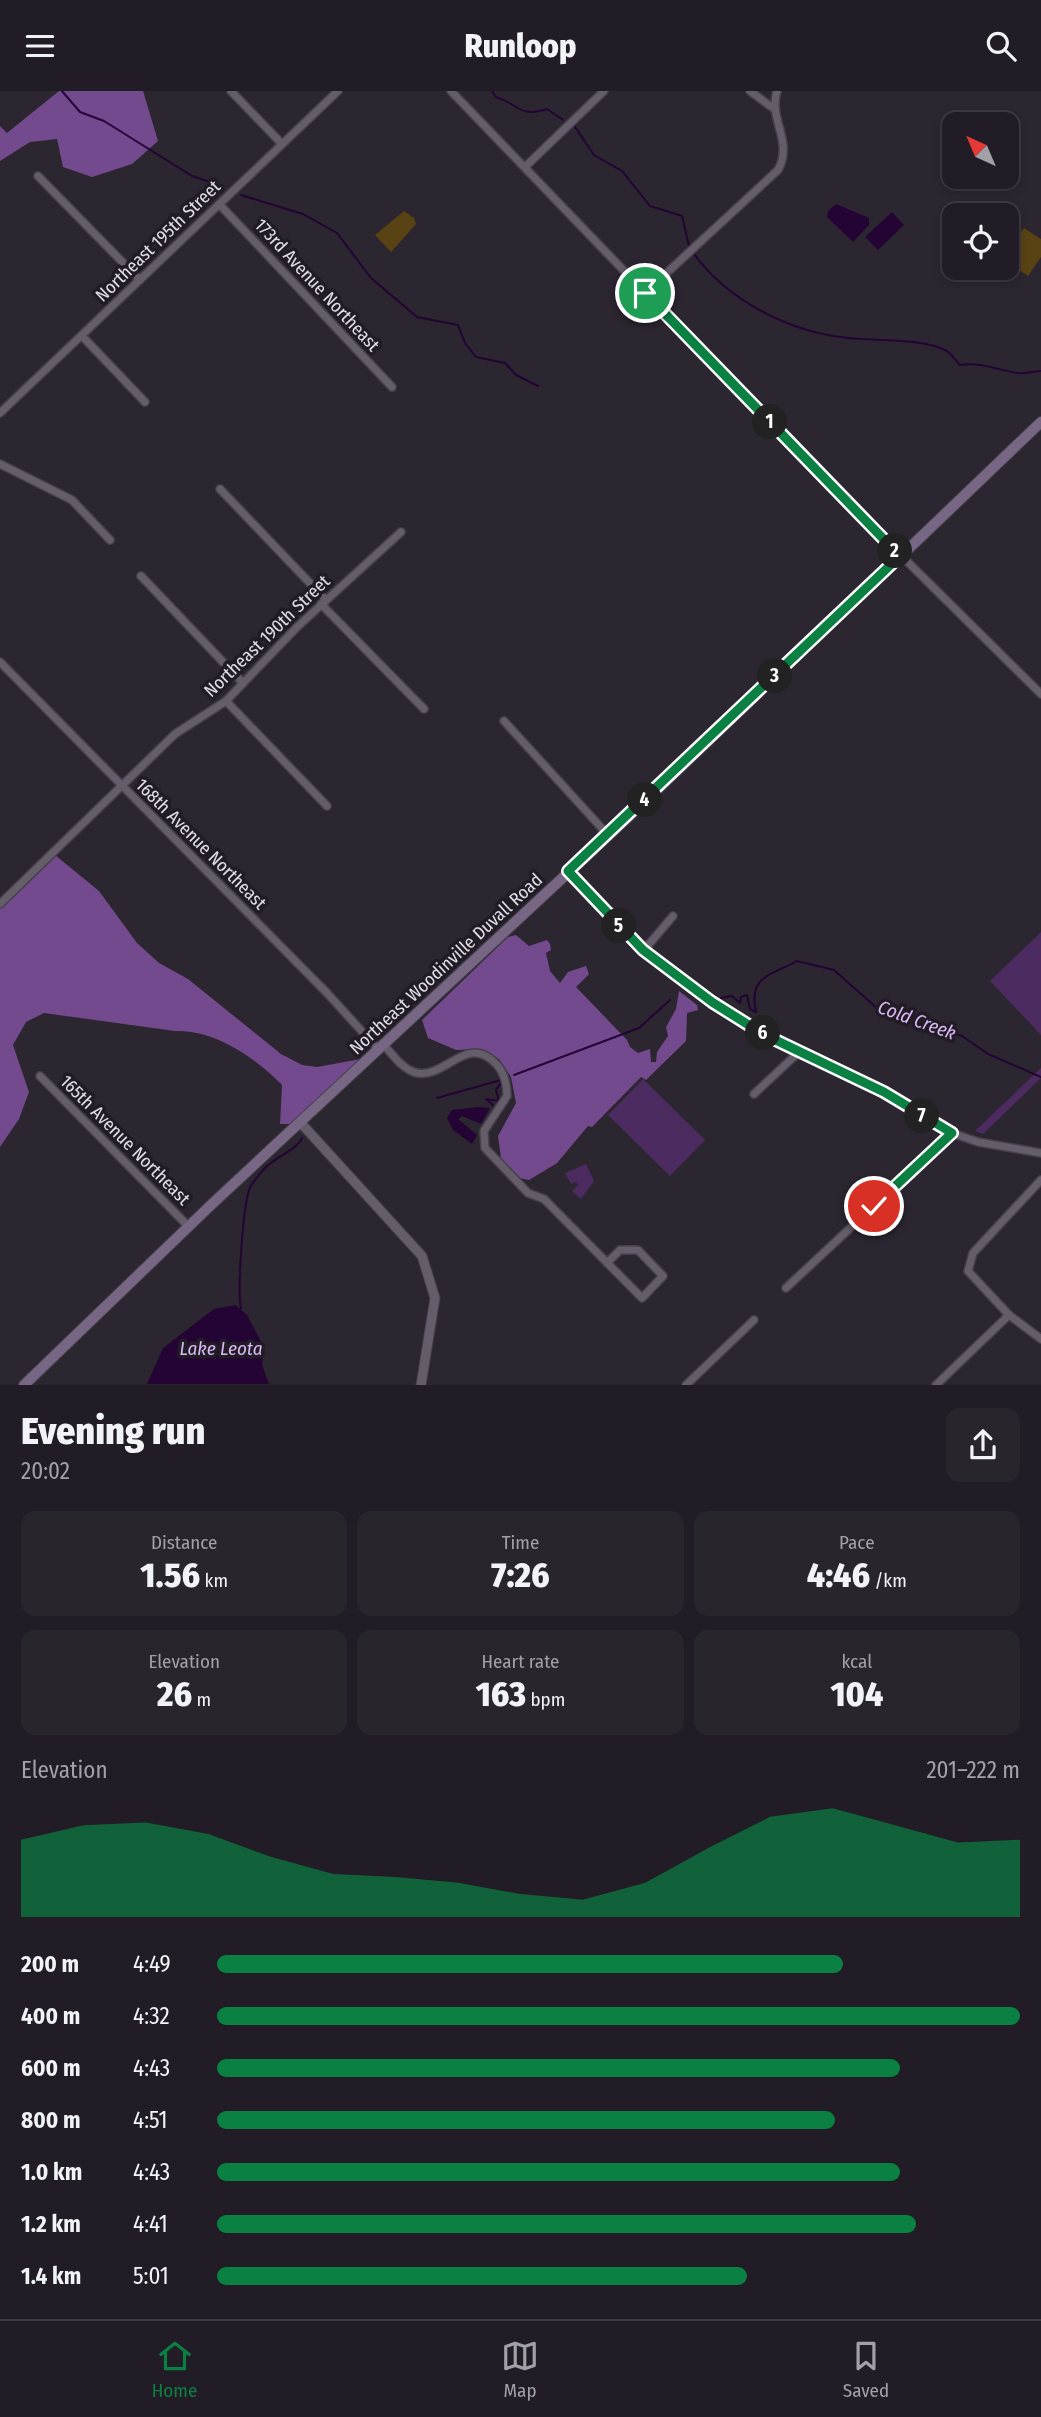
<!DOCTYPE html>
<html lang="en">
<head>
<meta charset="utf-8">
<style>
  body { margin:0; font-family:"Fira Sans Condensed",sans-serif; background:#29252d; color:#f1f3f6; height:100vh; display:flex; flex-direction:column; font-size:26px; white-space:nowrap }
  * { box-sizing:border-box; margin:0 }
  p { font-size:23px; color:#a2a1a7 }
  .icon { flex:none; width:38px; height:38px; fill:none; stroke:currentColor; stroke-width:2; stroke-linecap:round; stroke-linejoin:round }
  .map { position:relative; height:1294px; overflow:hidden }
  .details { display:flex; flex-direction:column; background:#211c25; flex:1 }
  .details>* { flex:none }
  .needle { width:46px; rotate:316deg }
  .fabs { position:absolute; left:942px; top:21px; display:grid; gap:14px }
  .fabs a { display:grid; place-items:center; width:77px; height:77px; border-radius:14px; background:#211c25; box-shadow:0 4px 10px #0003,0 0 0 2px #3e3a42; font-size:35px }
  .pin { position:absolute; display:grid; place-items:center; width:60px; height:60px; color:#fff; margin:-30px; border:4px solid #fff; border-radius:50%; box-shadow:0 2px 7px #0007 }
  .km { position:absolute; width:35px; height:35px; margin:-18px; border-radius:50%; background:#222; color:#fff; font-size:19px; line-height:35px; text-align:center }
  .round { display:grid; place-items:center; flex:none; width:74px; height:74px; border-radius:14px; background:#29252d }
  .summary { display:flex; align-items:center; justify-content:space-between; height:119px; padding:0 21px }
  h1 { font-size:38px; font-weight:800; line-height:52px }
  .stats { display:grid; grid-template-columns:repeat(3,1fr); gap:10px; height:119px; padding:7px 21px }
  .stats div { display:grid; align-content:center; border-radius:14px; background:#29252d; text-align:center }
  .stats b { font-size:35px; font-weight:800 }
  .stats small { font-size:19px; font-weight:400 }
  .stats p { font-size:19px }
  .chart { height:196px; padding:14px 21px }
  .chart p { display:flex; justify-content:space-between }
  .chart svg { width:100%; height:126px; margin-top:7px; fill:#0b8043; opacity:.7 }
  ul { padding:0 21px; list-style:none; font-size:23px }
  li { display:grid; grid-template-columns:112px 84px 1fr; align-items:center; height:52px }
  li i { height:18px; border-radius:9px; background:#0b8043 }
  header { display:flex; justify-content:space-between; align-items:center; height:91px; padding:0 21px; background:#211c25; font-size:32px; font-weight:800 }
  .dock { display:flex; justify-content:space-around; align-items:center; height:98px; border-top:2px solid #3e3a42; background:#211c25; font-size:19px; color:#a2a1a7 }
  .dock a { display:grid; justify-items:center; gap:4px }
  .dock .selected { color:#0b8043 }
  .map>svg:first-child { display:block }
</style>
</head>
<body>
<header><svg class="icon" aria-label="menu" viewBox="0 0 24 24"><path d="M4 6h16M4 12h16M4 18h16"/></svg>Runloop<svg class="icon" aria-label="search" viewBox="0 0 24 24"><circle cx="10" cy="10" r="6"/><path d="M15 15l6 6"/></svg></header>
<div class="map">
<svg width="1041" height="1294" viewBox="0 0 1041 1294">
  <rect width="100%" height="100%" fill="#2c2631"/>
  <!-- green -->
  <g fill="#4c2b60">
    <path d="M1041,841v103l-51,-54z"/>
    <path d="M1041,977v10l-58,56 -8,-3z"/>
    <path d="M643,988l62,61 -35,36 -62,-61z"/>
    <path d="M586,1073l8,17 -13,18 -9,-8 6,-6 -2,-3 -5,2 -6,-11z"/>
  </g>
  <!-- forest -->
  <g fill="#744a8f">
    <path d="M59,0h84l15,50 -26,23 -40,13 -29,-10 -6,-28 -27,3 -30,19v-35l7,7z"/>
    <path d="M55,764l44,36 38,52 22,20 29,16 93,75 21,11 15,2 44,-8 -68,65h-13l2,-39c-26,-27 -68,-56 -107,-54l-131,-18 -18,9 -13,23 16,47 -10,27 -19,28v-241z"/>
    <path d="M516,844l13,11 18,-6 3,4 1,6 -5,3 4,18 10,12 8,-11 18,-6 3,8 -13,13 51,53 3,7 8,6 12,-4 1,13h5l1,-10 11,-16 -2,-9 10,-18 3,-18 18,14 1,5 -11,3 -1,28 -40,39 -5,-3 -49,50 -4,-1 -31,37 -28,17 -10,-2 -18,-20 -3,-22 18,-33 -5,-26 -12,-18 -17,-10 -26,1 -28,-12 -6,-18 86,-83z"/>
  </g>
  <!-- water -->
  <g fill="#240335">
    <path d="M836,113l33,14v7l-16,17 -26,-25 1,-6z"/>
    <path d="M892,121l12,13 -26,25 -13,-13z"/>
    <path d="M478,1016l12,1 -9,16 -19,-8 -4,3 19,16 -5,9 -19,-14 -6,-12 5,-8z"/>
    <path d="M236,1214l11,10 17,32 -2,18 7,19h-122l16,-36 51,-39z"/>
  </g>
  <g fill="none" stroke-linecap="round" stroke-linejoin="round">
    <!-- stream -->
    <g stroke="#240335" stroke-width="2">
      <path d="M62,0l18,21 24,9 88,55 30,10"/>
      <path d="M492,0l4,6c23,7 23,21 51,12l16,11"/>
      <path d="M575,36l19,28 28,16 28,35 32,10 7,30"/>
      <path d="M241,104l62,19 34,19 34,45 46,39 41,8 7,18 11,14 29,6 11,12 22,11"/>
      <path d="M692,160c34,49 97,81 156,87 27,3 74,0 97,12 6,3 11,11 15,15 22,-3 37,5 58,8 7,1 15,-2 23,-2"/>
      <path d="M721,907l11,-2 8,7 1,-6 6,-2 3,14 6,3c-8,-36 14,-36 41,-51l37,9 45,40 83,26 26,18 53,23"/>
      <path d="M514,984l125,-47 31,-28"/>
      <path d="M437,1007l64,-18"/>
      <path d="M493,1014l-7,-6 13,2 -3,-11 6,-9"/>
      <path d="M241,1217c-4,-17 2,-99 8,-118 3,-8 11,-16 16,-22 10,-11 33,-19 37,-30"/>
    </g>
  </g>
  <!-- building -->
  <g fill="#594314">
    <path d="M404,120l10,7 2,6 -25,28 -16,-17z"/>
    <path d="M1024,137l17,11v18l-13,19 -22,-15v-24l5,-8 8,6z"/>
  </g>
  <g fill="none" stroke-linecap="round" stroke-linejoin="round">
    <defs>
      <g id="minor">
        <path d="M231,0l51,53"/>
        <path d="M451,0l380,395 210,208"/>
        <path d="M750,0l23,17"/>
        <path d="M525,76l79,-76"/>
        <path d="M38,85l102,104"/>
        <path d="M220,114l172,182"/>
        <path d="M645,202l133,-123c16,-29 -10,-50 -1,-79"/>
        <path d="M82,245l63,66"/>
        <path d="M0,322l338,-322"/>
        <path d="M0,373l72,36 38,40"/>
        <path d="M220,398l106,111"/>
        <path d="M141,485l102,107"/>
        <path d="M321,513l103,105"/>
        <path d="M0,571l327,331 51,56"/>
        <path d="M226,610l101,105"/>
        <path d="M504,630l104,114"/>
        <path d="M568,780l76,79 68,52 51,32 121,58 68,41 26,9 63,11"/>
        <path d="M0,813l175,-170 51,-33 71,-74 104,-95"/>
        <path d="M644,859l29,-34"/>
        <path d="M383,953c9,10 20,26 34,29 28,5 49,-37 76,-12 11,9 14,22 14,35l-23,35 1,17 43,45 16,6 98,99 21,-22 -25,-26h-18l-13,13"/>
        <path d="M40,985l148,150"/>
        <path d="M754,1003l45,-42"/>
        <path d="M1041,1089l-68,73 -5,18 41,44 32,24"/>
        <path d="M786,1197l166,-155"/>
        <path d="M686,1294l68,-65"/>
        <path d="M936,1294l73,-70"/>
      </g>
      <path id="tertiary" d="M300,1031l122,134 13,42 -14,87"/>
      <path id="secondary" d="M24,1294l188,-181 431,-401 398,-381"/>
    </defs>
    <!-- minor casing -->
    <use href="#minor" stroke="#45414a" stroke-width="10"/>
    <!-- tertiary casing -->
    <use href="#tertiary" stroke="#45414a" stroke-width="11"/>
    <!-- secondary casing -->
    <use href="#secondary" stroke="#45414a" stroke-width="12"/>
    <!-- minor -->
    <use href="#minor" stroke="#655d6a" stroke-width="7"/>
    <!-- tertiary -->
    <use href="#tertiary" stroke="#655d6a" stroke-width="9"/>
    <!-- secondary -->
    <use href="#secondary" stroke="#786784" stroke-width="10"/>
  </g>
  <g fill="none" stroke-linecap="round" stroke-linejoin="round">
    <defs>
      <path id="route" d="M645,202l255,263 -332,315 75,79 69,52 51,32 121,58 68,41 -78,73"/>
    </defs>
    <!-- route casing -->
    <use href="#route" stroke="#fff" stroke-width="14"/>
    <!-- route -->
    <use href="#route" stroke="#0b8043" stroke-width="9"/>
  </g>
  <g text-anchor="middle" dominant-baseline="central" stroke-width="7" stroke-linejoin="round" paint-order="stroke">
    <!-- street labels -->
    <g font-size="18" fill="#e2dee6" stroke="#221c27">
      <text transform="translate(158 150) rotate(-44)">Northeast 195th Street</text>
      <text transform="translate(317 194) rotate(47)">173rd Avenue Northeast</text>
      <text transform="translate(267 545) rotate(-44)">Northeast 190th Street</text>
      <text transform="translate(201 753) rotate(45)">168th Avenue Northeast</text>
      <text transform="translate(446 873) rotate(-43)">Northeast Woodinville Duvall Road</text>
      <text transform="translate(125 1049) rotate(45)">165th Avenue Northeast</text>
    </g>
    <!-- water labels -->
    <g font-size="19" font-style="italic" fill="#dbb9f4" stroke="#221c27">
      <text transform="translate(917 929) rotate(20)">Cold Creek</text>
      <text x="221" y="1257">Lake Leota</text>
    </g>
  </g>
</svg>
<div class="fabs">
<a><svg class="needle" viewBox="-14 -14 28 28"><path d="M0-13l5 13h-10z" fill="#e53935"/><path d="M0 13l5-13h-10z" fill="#a2a1a7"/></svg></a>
<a><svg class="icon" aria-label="locate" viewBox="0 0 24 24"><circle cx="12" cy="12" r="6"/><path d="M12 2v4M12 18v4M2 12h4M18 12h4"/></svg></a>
</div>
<div class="pin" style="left:645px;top:202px;background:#1e9e55"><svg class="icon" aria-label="arrive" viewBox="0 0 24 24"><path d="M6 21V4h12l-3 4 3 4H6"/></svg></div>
<div class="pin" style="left:874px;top:1115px;background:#d93025"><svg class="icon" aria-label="check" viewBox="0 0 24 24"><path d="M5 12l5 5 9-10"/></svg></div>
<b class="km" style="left:770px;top:331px">1</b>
<b class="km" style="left:895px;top:460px">2</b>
<b class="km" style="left:775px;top:585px">3</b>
<b class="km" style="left:645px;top:709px">4</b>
<b class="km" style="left:619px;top:835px">5</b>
<b class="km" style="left:763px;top:942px">6</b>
<b class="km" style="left:922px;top:1025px">7</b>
</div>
<section class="details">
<div class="summary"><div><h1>Evening run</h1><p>20:02</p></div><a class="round"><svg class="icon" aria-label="share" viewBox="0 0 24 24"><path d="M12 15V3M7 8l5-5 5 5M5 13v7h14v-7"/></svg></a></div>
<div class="stats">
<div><p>Distance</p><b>1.56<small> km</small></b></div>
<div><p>Time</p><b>7:26</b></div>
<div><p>Pace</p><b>4:46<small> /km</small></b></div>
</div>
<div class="stats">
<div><p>Elevation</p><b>26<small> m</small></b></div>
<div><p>Heart rate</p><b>163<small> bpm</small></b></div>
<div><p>kcal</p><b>104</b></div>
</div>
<div class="chart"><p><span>Elevation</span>201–222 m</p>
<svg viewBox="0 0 160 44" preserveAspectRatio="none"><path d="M0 44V17L10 12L20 11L30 15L40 23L50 29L60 30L70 32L80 36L90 38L100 32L110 20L120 9L130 6L140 12L150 18L160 17V44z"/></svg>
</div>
<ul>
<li><b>200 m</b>4:49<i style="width:78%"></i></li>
<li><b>400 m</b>4:32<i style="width:100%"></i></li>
<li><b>600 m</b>4:43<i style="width:85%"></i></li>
<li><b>800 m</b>4:51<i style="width:77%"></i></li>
<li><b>1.0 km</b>4:43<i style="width:85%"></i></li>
<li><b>1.2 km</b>4:41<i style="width:87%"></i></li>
<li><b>1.4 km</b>5:01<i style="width:66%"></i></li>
</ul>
</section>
<nav class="dock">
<a class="selected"><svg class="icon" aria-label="home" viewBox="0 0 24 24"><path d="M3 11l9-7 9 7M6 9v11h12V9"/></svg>Home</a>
<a><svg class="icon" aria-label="map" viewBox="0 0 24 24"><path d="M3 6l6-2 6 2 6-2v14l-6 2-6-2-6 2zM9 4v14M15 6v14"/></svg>Map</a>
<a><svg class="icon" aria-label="saved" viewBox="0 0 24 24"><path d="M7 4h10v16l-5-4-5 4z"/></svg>Saved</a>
</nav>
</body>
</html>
